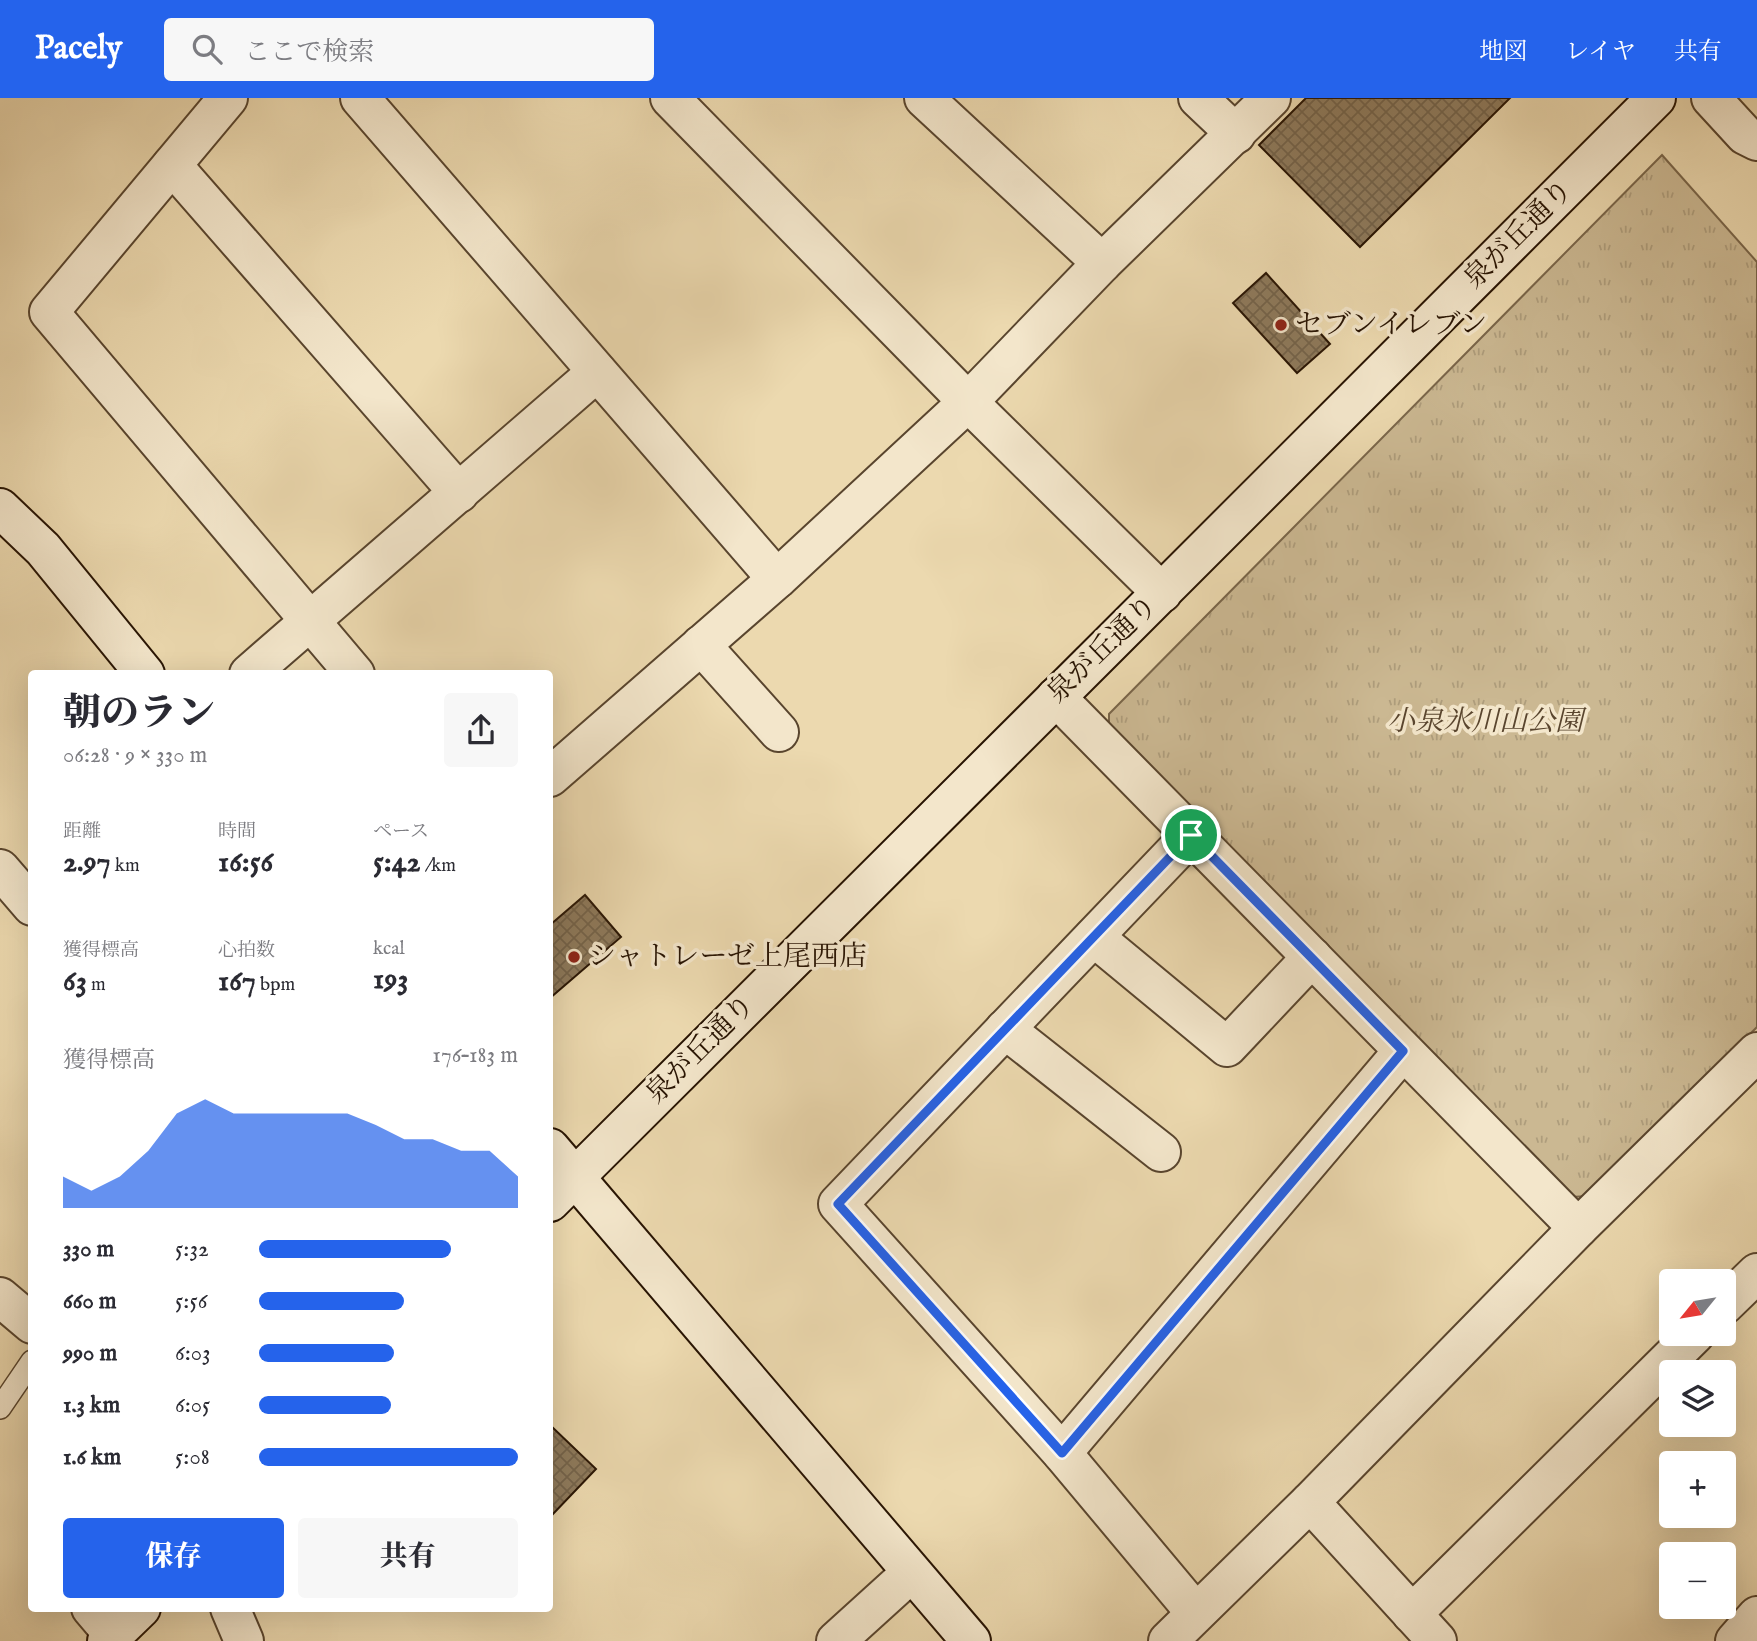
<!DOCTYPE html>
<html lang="ja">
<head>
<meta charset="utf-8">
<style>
  body { margin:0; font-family:"IM FELL English","Noto Serif JP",serif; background:#f7f7f7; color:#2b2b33; height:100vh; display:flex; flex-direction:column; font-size:26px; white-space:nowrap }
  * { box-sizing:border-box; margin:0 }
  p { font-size:23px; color:#7c7c81 }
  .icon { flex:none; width:38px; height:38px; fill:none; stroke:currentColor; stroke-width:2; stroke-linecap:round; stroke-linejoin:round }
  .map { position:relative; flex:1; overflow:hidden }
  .side { position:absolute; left:28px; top:572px; width:525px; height:942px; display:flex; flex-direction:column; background:#fff; border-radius:7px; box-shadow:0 7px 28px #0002 }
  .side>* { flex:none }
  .needle { width:46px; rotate:240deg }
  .tools { position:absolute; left:1659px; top:1171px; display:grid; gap:14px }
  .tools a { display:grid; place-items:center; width:77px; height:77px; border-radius:7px; background:#fff; box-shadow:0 7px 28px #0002; font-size:35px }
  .pin { position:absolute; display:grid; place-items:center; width:60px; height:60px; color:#fff; margin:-30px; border:4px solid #fff; border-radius:50%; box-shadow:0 2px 7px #0007 }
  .round { display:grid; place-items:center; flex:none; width:74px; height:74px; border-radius:7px; background:#f7f7f7 }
  .summary { display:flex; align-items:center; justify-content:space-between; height:119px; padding:0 35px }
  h1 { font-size:38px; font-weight:800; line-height:52px }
  .stats { display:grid; grid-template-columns:repeat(3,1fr); gap:10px; height:119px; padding:7px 35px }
  .stats div { display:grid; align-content:center }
  .stats b { font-size:30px; font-weight:800 }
  .stats small { font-size:19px; font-weight:400 }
  .stats p { font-size:19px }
  .chart { height:196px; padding:14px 35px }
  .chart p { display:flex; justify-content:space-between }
  .chart svg { width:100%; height:126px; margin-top:7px; fill:#2563eb; opacity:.7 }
  .cta { display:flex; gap:14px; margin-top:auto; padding:14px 35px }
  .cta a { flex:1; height:80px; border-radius:7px; background:#2563eb; color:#fff; font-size:28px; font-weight:800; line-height:80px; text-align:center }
  .cta a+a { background:#f7f7f7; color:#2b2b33 }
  ul { padding:0 35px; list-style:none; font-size:23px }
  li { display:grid; grid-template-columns:112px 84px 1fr; align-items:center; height:52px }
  li i { height:18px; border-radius:9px; background:#2563eb }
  header { display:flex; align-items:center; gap:42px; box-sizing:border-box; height:98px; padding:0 35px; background:#2563eb; color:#fff }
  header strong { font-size:33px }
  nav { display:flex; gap:38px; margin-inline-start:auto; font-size:24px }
  .search { width:490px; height:63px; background:#f7f7f7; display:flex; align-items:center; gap:18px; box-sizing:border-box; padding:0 24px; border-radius:7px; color:#7c7c81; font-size:26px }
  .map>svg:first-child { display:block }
</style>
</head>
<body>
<header>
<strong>Pacely</strong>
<div class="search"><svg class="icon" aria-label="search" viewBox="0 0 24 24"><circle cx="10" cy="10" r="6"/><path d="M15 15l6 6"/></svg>ここで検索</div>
<nav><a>地図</a><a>レイヤ</a><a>共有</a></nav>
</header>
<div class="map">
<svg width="1757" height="1543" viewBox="0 0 1757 1543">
  <defs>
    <pattern id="grass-tufts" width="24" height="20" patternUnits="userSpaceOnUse" patternTransform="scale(1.75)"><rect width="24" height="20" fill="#cbb892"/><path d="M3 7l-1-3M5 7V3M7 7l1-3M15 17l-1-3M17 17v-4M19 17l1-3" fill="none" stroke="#ae9d7c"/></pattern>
    <pattern id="building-cross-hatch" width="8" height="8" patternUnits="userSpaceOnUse" patternTransform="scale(1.75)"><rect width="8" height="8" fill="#8e7a5c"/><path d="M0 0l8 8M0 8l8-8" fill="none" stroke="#74634a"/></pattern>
  </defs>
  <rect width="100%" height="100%" fill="#ecd9af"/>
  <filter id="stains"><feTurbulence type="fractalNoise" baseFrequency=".00286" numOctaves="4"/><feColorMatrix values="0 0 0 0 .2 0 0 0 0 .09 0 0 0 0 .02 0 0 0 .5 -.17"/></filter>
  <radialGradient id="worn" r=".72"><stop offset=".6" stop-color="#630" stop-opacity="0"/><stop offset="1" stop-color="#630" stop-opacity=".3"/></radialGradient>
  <!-- grass -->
  <path fill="url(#grass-tufts)" stroke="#7a664a" stroke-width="2" d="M1662,57l95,107v765l-168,169 -18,1 -462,-468v-15z"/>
  <!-- building -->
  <g fill="url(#building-cross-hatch)" stroke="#281403" stroke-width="2">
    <path d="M1306,0h204l-150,149 -101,-102z"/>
    <path d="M1266,175l64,71 -33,29 -64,-70z"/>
    <path d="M585,797l36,42 -71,61v-73z"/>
    <path d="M550,1327l46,44 -44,46 -2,-2z"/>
  </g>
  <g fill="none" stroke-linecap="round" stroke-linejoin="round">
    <defs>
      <path id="lane" d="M0,1310l32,-47"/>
      <g id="street">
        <path d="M228,0l-179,214 306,362"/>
        <path d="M360,0l417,481"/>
        <path d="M670,0l298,304 194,191"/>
        <path d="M924,0l178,165"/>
        <path d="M1198,0l38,36"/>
        <path d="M1711,0l34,37 12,6"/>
        <path d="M172,67l287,328"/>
        <path d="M701,547l78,87"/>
        <path d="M249,576l348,-302"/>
        <path d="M1056,599l522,531"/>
        <path d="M550,679l227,-198 191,-177 134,-139 169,-165"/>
        <path d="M1191,737l-353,369 224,249 133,159"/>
        <path d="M0,771l32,37"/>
        <path d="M1094,839l133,110 85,-90"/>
        <path d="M1005,931l156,123"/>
        <path d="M0,1199l32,27"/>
        <path d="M1724,1207l33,-32"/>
        <path d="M1062,1355l341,-402"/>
        <path d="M1310,1404l127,139"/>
        <path d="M91,1510l23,27"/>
        <path d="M230,1510l14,33"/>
        <path d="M1412,1516l283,-280"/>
        <path d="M836,1543l75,-68"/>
        <path d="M1168,1543l142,-139 268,-274 179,-176"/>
        <path d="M1735,1543l22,-25"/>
      </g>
      <g id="secondary">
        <path d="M0,410l43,41 102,125"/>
        <path d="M550,1050l421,493"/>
        <path d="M550,1104c369,-368 738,-735 1106,-1104"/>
        <path d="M107,1543l34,-33"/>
      </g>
    </defs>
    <!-- lane casing -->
    <use href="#lane" stroke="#59452e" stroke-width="24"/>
    <!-- street casing -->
    <use href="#street" stroke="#59452e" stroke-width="42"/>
    <!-- secondary casing -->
    <use href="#secondary" stroke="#281403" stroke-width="42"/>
    <!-- lane -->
    <use href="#lane" stroke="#f3e6cb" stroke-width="21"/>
    <!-- street -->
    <use href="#street" stroke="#f3e6cb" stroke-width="38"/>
    <!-- secondary -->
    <use href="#secondary" stroke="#f3e6cb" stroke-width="38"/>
  </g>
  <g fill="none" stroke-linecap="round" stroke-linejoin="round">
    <defs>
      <path id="route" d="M1191,737l212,216 -341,402 -224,-249z"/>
    </defs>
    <!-- route casing -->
    <use href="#route" stroke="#fff" stroke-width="14"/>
    <!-- route -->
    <use href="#route" stroke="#2563eb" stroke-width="9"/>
  </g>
  <!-- markers -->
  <g fill="#8f2418" stroke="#f3e6cb" stroke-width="2.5">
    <circle cx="1281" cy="227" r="7"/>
    <circle cx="574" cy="859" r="7"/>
  </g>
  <g text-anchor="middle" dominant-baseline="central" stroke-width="7" stroke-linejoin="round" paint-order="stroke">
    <!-- street labels -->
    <g font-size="28" fill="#281403" stroke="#f3e6cb">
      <text transform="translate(1519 137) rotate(-45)">泉が丘通り</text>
      <text transform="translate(1103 552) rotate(-44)">泉が丘通り</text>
      <text transform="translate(701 952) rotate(-45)">泉が丘通り</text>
    </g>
    <!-- poi labels -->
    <g font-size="28" fill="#281403" stroke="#f3e6cb" text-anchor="start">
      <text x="1295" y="227">セブンイレブン</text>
      <text x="588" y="859">シャトレーゼ上尾西店</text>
    </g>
    <!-- park labels -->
    <g font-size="28" font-style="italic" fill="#59452e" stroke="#f3e6cb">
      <text x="1485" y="624">小泉氷川山公園</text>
    </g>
  </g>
  <rect width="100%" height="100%" filter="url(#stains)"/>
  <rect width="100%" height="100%" fill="url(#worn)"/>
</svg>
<div class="tools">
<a><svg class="needle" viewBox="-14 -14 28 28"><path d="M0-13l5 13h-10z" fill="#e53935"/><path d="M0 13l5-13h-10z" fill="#7c7c81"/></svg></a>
<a><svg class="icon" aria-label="layers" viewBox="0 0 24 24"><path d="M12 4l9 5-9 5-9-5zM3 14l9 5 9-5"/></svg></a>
<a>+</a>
<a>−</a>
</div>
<div class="pin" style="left:1191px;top:737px;background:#1e9e55"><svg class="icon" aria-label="arrive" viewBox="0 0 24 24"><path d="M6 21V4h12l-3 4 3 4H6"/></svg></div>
<section class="side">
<div class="summary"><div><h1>朝のラン</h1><p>06:28 · 9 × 330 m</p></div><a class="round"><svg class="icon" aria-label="share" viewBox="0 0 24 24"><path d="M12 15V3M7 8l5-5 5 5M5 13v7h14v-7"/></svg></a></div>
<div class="stats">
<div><p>距離</p><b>2.97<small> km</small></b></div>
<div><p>時間</p><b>16:56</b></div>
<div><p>ペース</p><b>5:42<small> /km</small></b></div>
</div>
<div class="stats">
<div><p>獲得標高</p><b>63<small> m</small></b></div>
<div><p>心拍数</p><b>167<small> bpm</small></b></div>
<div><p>kcal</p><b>193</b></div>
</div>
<div class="chart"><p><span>獲得標高</span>176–183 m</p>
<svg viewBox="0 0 160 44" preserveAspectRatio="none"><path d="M0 44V33L10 38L20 33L30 24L40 11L50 6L60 11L70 11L80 11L90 11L100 11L110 15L120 20L130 20L140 24L150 24L160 33V44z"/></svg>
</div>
<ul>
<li><b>330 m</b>5:32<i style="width:74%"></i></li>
<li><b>660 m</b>5:56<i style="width:56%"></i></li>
<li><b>990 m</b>6:03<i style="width:52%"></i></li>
<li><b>1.3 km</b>6:05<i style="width:51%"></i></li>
<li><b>1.6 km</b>5:08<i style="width:100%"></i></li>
</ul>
<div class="cta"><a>保存</a><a>共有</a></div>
</section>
</div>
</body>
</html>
